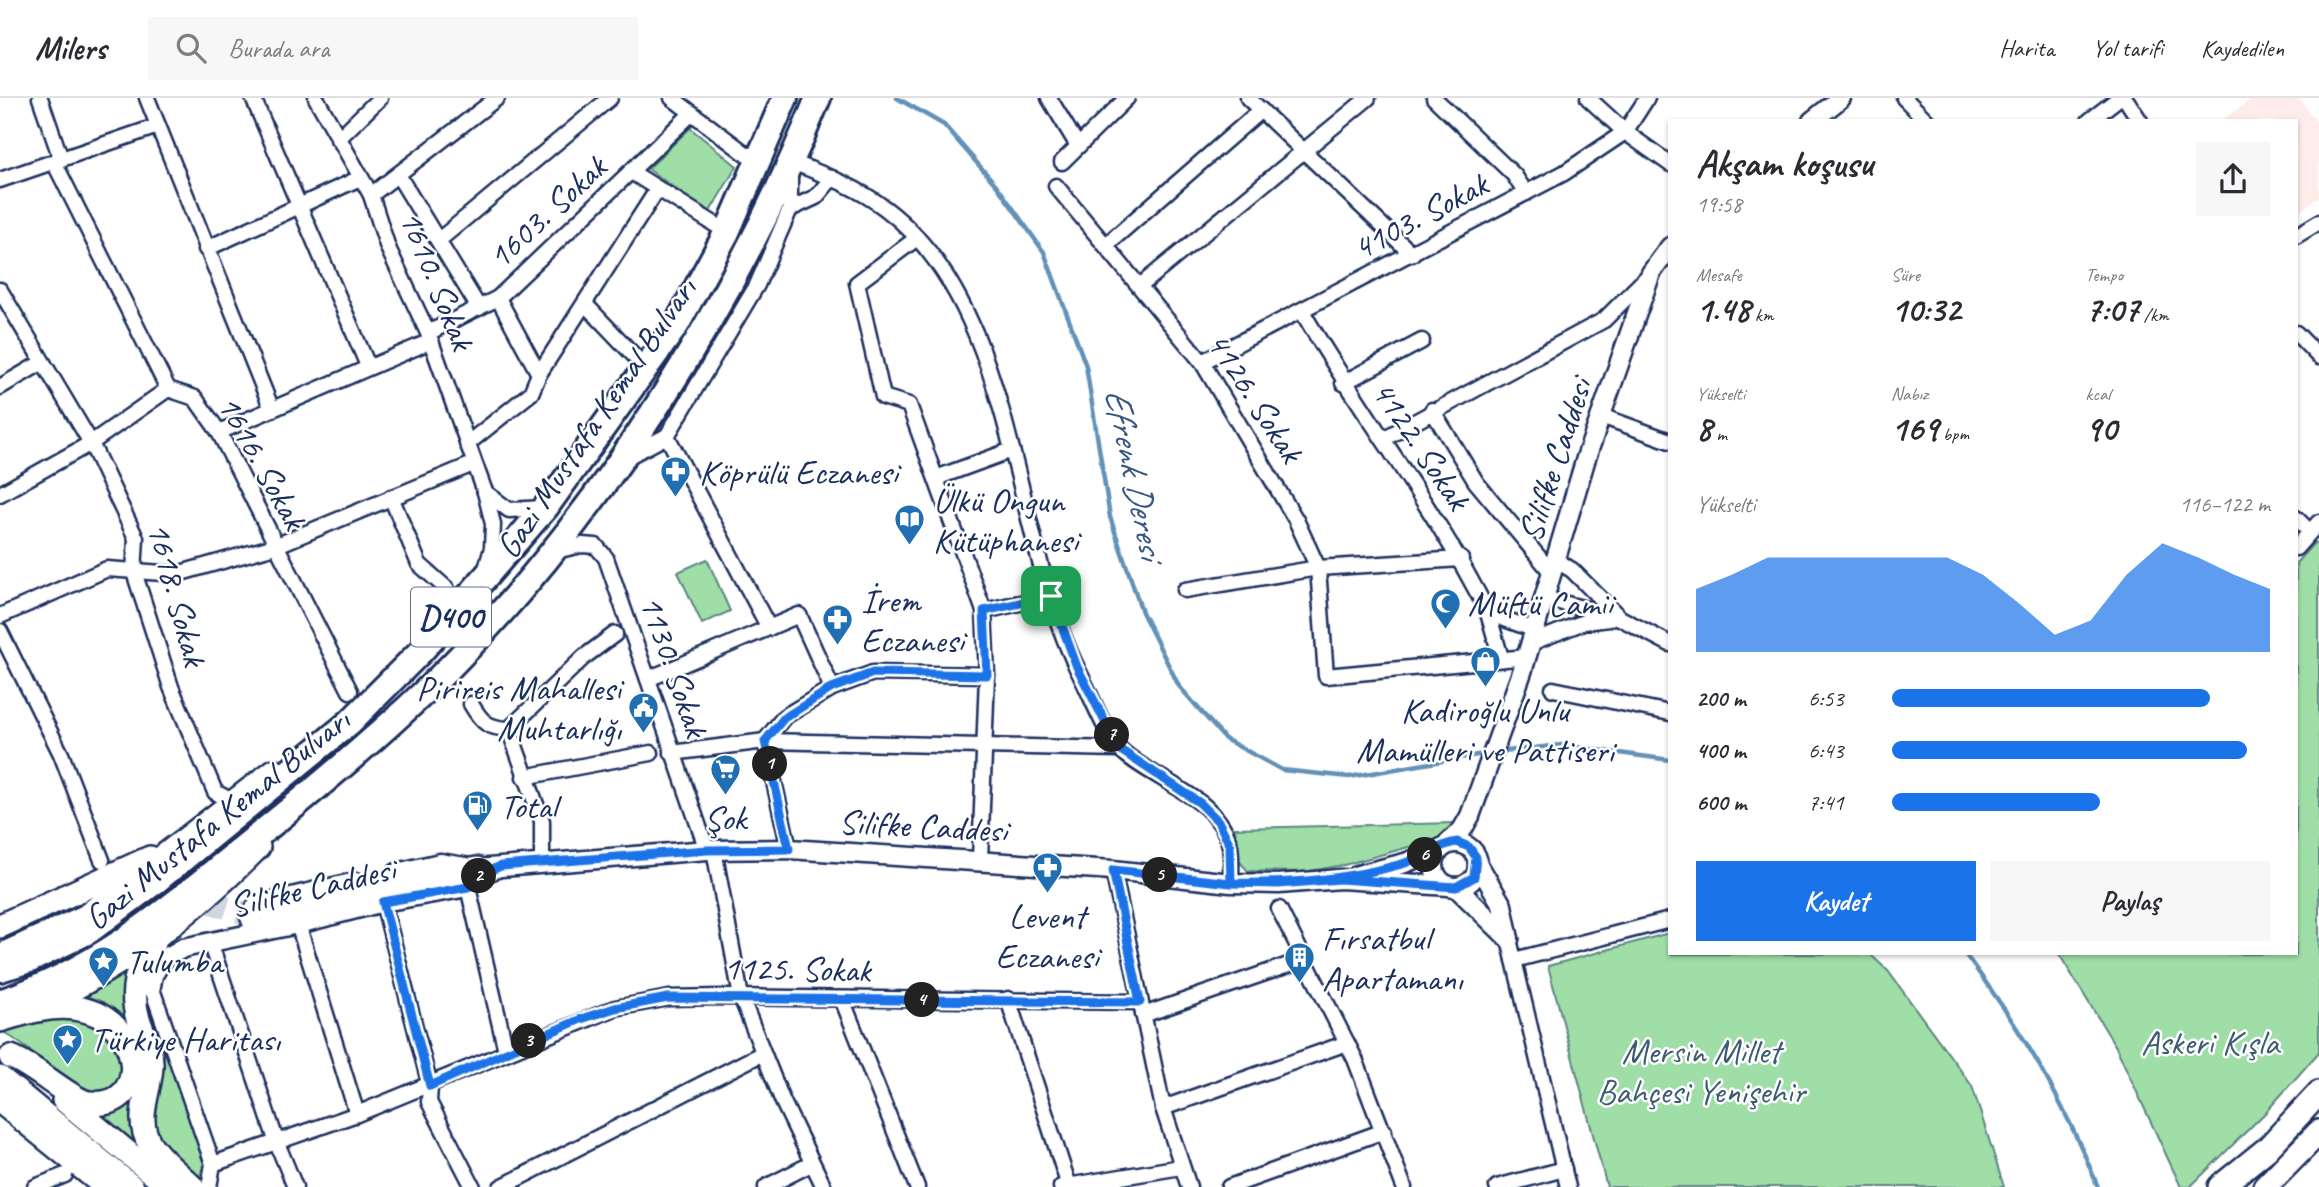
<!DOCTYPE html>
<html lang="tr">
<head>
<meta charset="utf-8">
<style>
  body { margin:0; font-family:Caveat,sans-serif; background:#f7f7f7; color:#2b2b33; height:100vh; display:flex; flex-direction:column; font-size:26px; white-space:nowrap }
  * { box-sizing:border-box; margin:0 }
  p { font-size:23px; color:#7c7c81 }
  .icon { flex:none; width:38px; height:38px; fill:none; stroke:currentColor; stroke-width:2; stroke-linecap:round; stroke-linejoin:round }
  .map { position:relative; flex:1; overflow:hidden }
  .panel { position:absolute; left:1668px; top:21px; width:630px; height:836px; display:flex; flex-direction:column; background:#fff; border-radius:0px; box-shadow:0 2px 5px #0004 }
  .panel>* { flex:none }
  .pin { position:absolute; display:grid; place-items:center; width:60px; height:60px; color:#fff; margin:-30px; border-radius:14px; box-shadow:0 4px 10px #0006 }
  .km { position:absolute; width:35px; height:35px; margin:-18px; border-radius:50%; background:#222; color:#fff; font-size:19px; line-height:35px; text-align:center }
  .round { display:grid; place-items:center; flex:none; width:74px; height:74px; border-radius:0px; background:#f7f7f7 }
  .summary { display:flex; align-items:center; justify-content:space-between; height:119px; padding:0 28px }
  h1 { font-size:38px; font-weight:800; line-height:52px }
  .metrics { display:grid; grid-template-columns:repeat(3,1fr); gap:10px; height:119px; padding:7px 28px }
  .metrics div { display:grid; align-content:center }
  .metrics b { font-size:35px; font-weight:800 }
  .metrics small { font-size:19px; font-weight:400 }
  .metrics p { font-size:19px }
  .chart { height:196px; padding:14px 28px }
  .chart p { display:flex; justify-content:space-between }
  .chart svg { width:100%; height:126px; margin-top:7px; fill:#1a73e8; opacity:.7 }
  .button { display:flex; gap:14px; margin-top:auto; padding:14px 28px }
  .button a { flex:1; height:80px; border-radius:0px; background:#1a73e8; color:#fff; font-size:28px; font-weight:800; line-height:80px; text-align:center }
  .button a+a { background:#f7f7f7; color:#2b2b33 }
  ul { padding:0 28px; list-style:none; font-size:23px }
  li { display:grid; grid-template-columns:112px 84px 1fr; align-items:center; height:52px }
  li i { height:18px; border-radius:9px; background:#1a73e8 }
  header { display:flex; align-items:center; gap:42px; box-sizing:border-box; height:98px; padding:0 35px; background:#fff; border-bottom:2px solid #e1e1e2 }
  header strong { font-size:33px }
  nav { display:flex; gap:38px; margin-inline-start:auto; font-size:24px }
  .search { width:490px; height:63px; background:#f7f7f7; display:flex; align-items:center; gap:18px; box-sizing:border-box; padding:0 24px; border-radius:0px; color:#7c7c81; font-size:26px }
  .map>svg:first-child { display:block }
</style>
</head>
<body>
<header>
<strong>Milers</strong>
<div class="search"><svg class="icon" aria-label="search" viewBox="0 0 24 24"><circle cx="10" cy="10" r="6"/><path d="M15 15l6 6"/></svg>Burada ara</div>
<nav><a>Harita</a><a>Yol tarifi</a><a>Kaydedilen</a></nav>
</header>
<div class="map">
<svg width="2319" height="1089" viewBox="0 0 2319 1089">
  <rect width="100%" height="100%" fill="#fff"/>
  <filter id="ink" filterUnits="userSpaceOnUse"><feTurbulence type="fractalNoise" baseFrequency=".0143" numOctaves="2"/><feDisplacementMap in="SourceGraphic" scale="14" xChannelSelector="R" yChannelSelector="G"/><feConvolveMatrix kernelMatrix="1 2 1 2 8 2 1 2 1" color-interpolation-filters="sRGB"/></filter>
  <g filter="url(#ink)">
    <!-- built -->
    <path fill="#feeceb" d="M2253,0h46l20,27v72l-23,17v-93h-75z"/>
    <!-- green -->
    <g fill="#9fdea6" stroke="#5d8682" stroke-width="2">
      <path d="M690,30l47,38 -28,47 -61,-44z"/>
      <path d="M2315,444l4,3v507l-54,61 -75,74h-9l-65,-140 -57,-93h237v-391z"/>
      <path d="M707,461l23,52 -28,13 -24,-52z"/>
      <path d="M1456,725l-15,15 -97,27 -40,7 -56,-1 -10,-11 -3,-32z"/>
      <path d="M180,835l1,7 6,4 -26,13 -17,23 60,184 -7,20c-25,-22 -55,-41 -47,-78 4,-16 8,-32 7,-48 -2,-18 -11,-30 -17,-46 -15,-37 14,-59 40,-79z"/>
      <path d="M1669,835l1,21h200l18,17 84,115 32,101h-397l-59,-221z"/>
      <path d="M126,867l-4,28 6,30 -24,-20 -30,-8z"/>
      <path d="M70,914l51,29 2,41 -27,14c-34,-16 -59,-43 -91,-63l13,-9z"/>
      <path d="M138,991l-6,31 11,31 -45,-37 8,-1z"/>
    </g>
    <g fill="none" stroke-linecap="round" stroke-linejoin="round">
      <!-- stream -->
      <g stroke="#6291b7" stroke-width="4.5">
        <path d="M897,0l47,27 53,61 47,66 42,114 24,151 32,95 37,74 46,53 57,31 67,7 140,-24"/>
        <path d="M1497,654l64,-7 109,15"/>
        <path d="M1965,856c57,76 98,145 133,233"/>
      </g>
      <!-- primary-tunnel -->
      <path stroke="#d1d5df" stroke-width="23" stroke-dasharray="23 11" stroke-linecap="butt" d="M140,786c48,-1 83,33 131,31"/>
      <defs>
        <g id="minor">
          <path d="M40,0l21,61"/>
          <path d="M147,0l124,309"/>
          <path d="M253,0l115,268"/>
          <path d="M316,0l55,97 17,53 40,85 57,159 8,32 -1,24 -6,21"/>
          <path d="M672,0l86,65"/>
          <path d="M1049,0l29,48"/>
          <path d="M1248,0l164,156"/>
          <path d="M1434,0l80,77 12,18"/>
          <path d="M1588,0l37,34 45,32"/>
          <path d="M1904,0l23,23"/>
          <path d="M2125,0l15,23"/>
          <path d="M2089,23l30,-23"/>
          <path d="M338,41l42,-41"/>
          <path d="M54,64l114,227 27,9 24,34 131,259"/>
          <path d="M792,64c33,13 65,25 94,47 133,101 123,327 195,467 10,19 25,60 40,74 32,31 99,47 109,96 2,11 1,25 1,37"/>
          <path d="M1062,64l65,-64"/>
          <path d="M633,75l94,59"/>
          <path d="M398,77l81,133"/>
          <path d="M0,82l158,-54"/>
          <path d="M1056,88l146,176 94,158 22,48 8,108 201,-19"/>
          <path d="M371,97l126,-97"/>
          <path d="M790,111l26,-12 16,-19"/>
          <path d="M2296,138l23,-14"/>
          <path d="M917,140l-60,45 26,114 26,8 75,206 3,64 -7,185"/>
          <path d="M439,142l171,-142"/>
          <path d="M1106,147l155,-135"/>
          <path d="M206,151l154,-71"/>
          <path d="M1140,188l228,-188"/>
          <path d="M0,192l91,153 45,95 -2,34 37,115 44,105 17,9"/>
          <path d="M498,200l41,76"/>
          <path d="M585,206l62,65"/>
          <path d="M1302,213c59,103 133,196 186,302"/>
          <path d="M428,235l70,-35 194,-185"/>
          <path d="M2296,235l23,24"/>
          <path d="M1202,264l362,-189 61,-41 22,-34"/>
          <path d="M1343,285l79,-42"/>
          <path d="M0,289l41,-24"/>
          <path d="M1432,312l44,72 76,91"/>
          <path d="M1601,318l69,25"/>
          <path d="M219,334l212,-91"/>
          <path d="M667,338l102,192"/>
          <path d="M1383,341l221,-119 46,-46"/>
          <path d="M467,346l64,-51 8,-19 118,-184"/>
          <path d="M625,360l42,-22 90,-151 33,-76v-34"/>
          <path d="M936,380l76,-28"/>
          <path d="M485,394l24,18 34,-2"/>
          <path d="M0,396l91,-51 77,-54"/>
          <path d="M391,399l28,67 28,25"/>
          <path d="M2296,420l14,14"/>
          <path d="M2296,450l23,-26"/>
          <path d="M555,453l27,-6 14,1 10,12 101,292"/>
          <path d="M1555,462l17,10 47,47"/>
          <path d="M1185,492l133,-22 143,-9"/>
          <path d="M1544,500l76,20 50,26"/>
          <path d="M984,513l67,-15"/>
          <path d="M0,518l107,-47 70,5 98,-28 198,-82"/>
          <path d="M0,533l61,123 41,106"/>
          <path d="M1531,545l53,-21 25,-3"/>
          <path d="M1501,560l-13,-45 47,17"/>
          <path d="M648,581l151,-64 33,73"/>
          <path d="M1553,591l117,24"/>
          <path d="M471,606c11,19 17,24 38,25l75,-72 31,-23"/>
          <path d="M509,631l33,92v42"/>
          <path d="M672,655l93,-12 354,8"/>
          <path d="M524,679l127,-24"/>
          <path d="M789,751l-24,-108 19,-24 48,-29 41,-15 114,2"/>
          <path d="M714,752l27,147 42,105 41,85"/>
          <path d="M1113,772l50,238 26,79"/>
          <path d="M468,789l38,164"/>
          <path d="M383,804l47,184 -1,16 44,85"/>
          <path d="M1279,811l76,150 49,128"/>
          <path d="M298,826l59,190"/>
          <path d="M1509,841l59,248"/>
          <path d="M210,844l67,201 18,44"/>
          <path d="M1514,862l156,-40"/>
          <path d="M151,888l62,178"/>
          <path d="M842,901l75,188"/>
          <path d="M1008,901l61,187"/>
          <path d="M1143,917l160,-55"/>
          <path d="M1163,1010l184,-65"/>
          <path d="M35,1089l30,-12"/>
          <path d="M209,1089l4,-23 144,-50 258,-106 54,-10 52,-1 419,5"/>
          <path d="M501,1089l262,-134"/>
          <path d="M766,1089l45,-23"/>
          <path d="M1061,1089l120,-20"/>
          <path d="M1229,1089l155,-56"/>
          <path d="M1497,1089l67,-18"/>
        </g>
        <g id="tertiary">
          <path d="M1812,23l29,-23"/>
          <circle cx="1456" cy="767" r="22"/>
          <path d="M1446,747l16,-15 8,-14 52,-144 64,-214 65,-185 19,-26"/>
          <path d="M1478,766l24,41 7,34"/>
          <path d="M397,775l43,-10 37,6 230,-19 82,-1 324,21 118,13 48,1 62,-5 108,7"/>
          <path d="M1358,777l47,-12 35,-14"/>
          <path d="M1456,789l53,52"/>
          <path d="M259,833l-6,-6 -3,-8 7,-12 99,-23"/>
          <path d="M151,888l2,-11 9,-15 21,-12 115,-24 85,-22 85,-15 13,-13 14,-5"/>
        </g>
        <g id="primary">
          <path d="M271,817l115,-30 91,-16"/>
          <path d="M0,828l150,-68"/>
          <path d="M154,845c-18,22 -24,49 -16,76 5,15 14,30 13,47 -1,27 -17,52 -1,78 10,16 29,30 42,43"/>
          <path d="M0,858l85,-39 189,-146"/>
          <path d="M20,916c93,-39 168,-96 238,-167"/>
          <path d="M0,922c24,-7 49,-15 74,-12 71,8 79,103 15,95 -17,-2 -55,-38 -78,-46"/>
          <path d="M0,980l132,109"/>
          <path d="M64,1002l105,87"/>
          <path d="M0,1003l106,86"/>
          <path d="M2220,1089l47,-38 52,-56"/>
          <path d="M2265,1089l54,-55"/>
        </g>
        <g id="trunk">
          <path d="M0,871l30,-9 59,-29 67,-50 194,-159 72,-72 124,-143 131,-183 50,-92 58,-134"/>
          <path d="M0,904c102,-34 169,-94 251,-161 69,-55 136,-111 198,-173 153,-154 288,-369 369,-570"/>
        </g>
      </defs>
      <!-- minor casing -->
      <use href="#minor" stroke="#1b2f5e" stroke-width="19"/>
      <!-- tertiary casing -->
      <use href="#tertiary" stroke="#1b2f5e" stroke-width="23"/>
      <!-- primary casing -->
      <use href="#primary" stroke="#1b2f5e" stroke-width="28"/>
      <!-- trunk casing -->
      <use href="#trunk" stroke="#1b2f5e" stroke-width="30"/>
      <!-- minor -->
      <use href="#minor" stroke="#fff" stroke-width="14"/>
      <!-- tertiary -->
      <use href="#tertiary" stroke="#fff" stroke-width="18"/>
      <!-- primary -->
      <use href="#primary" stroke="#fff" stroke-width="23"/>
      <!-- trunk -->
      <use href="#trunk" stroke="#fff" stroke-width="24"/>
    </g>
  </g>
  <g fill="none" stroke-linecap="round" stroke-linejoin="round" filter="url(#ink)">
    <defs>
      <path id="route" d="M1051,498l-67,15 3,64 -114,-2 -41,15 -48,30 -19,23 24,108 -82,1 -206,16 -20,8 -13,13 -85,15 47,184 151,-67 34,-11 53,-10 472,4 -27,-132 118,13 48,1 61,-5 116,8 18,-10 2,-20 -7,-10 -12,-5c-18,2 -37,17 -55,22 -57,16 -112,20 -171,19l-1,-38 -12,-24 -18,-18 -81,-54 -42,-82 -26,-71"/>
    </defs>
    <!-- route casing -->
    <use href="#route" stroke="#fff" stroke-width="14"/>
    <!-- route -->
    <use href="#route" stroke="#1a73e8" stroke-width="9"/>
  </g>
  <!-- icons -->
  <defs>
    <symbol id="pharmacy-pin" viewBox="-11 -11 22 30"><path d="M0 17L-7.5 6A9.5 9.5 0 1 1 7.5 6Z" fill="#1f6fb2" stroke="#fff"/><path d="M-2-6h4v4h4v4h-4v4h-4v-4h-4v-4h4Z" fill="#fff"/></symbol>
    <symbol id="library-pin" viewBox="-11 -11 22 30"><path d="M0 17L-7.5 6A9.5 9.5 0 1 1 7.5 6Z" fill="#1f6fb2" stroke="#fff"/><path d="M-6-4Q-3-5.5-.7-3.5V5Q-3 3-6 4ZM6-4Q3-5.5 .7-3.5V5Q3 3 6 4Z" fill="#fff"/></symbol>
    <symbol id="mosque-pin" viewBox="-11 -11 22 30"><path d="M0 17L-7.5 6A9.5 9.5 0 1 1 7.5 6Z" fill="#1f6fb2" stroke="#fff"/><path d="M3.5-4.9A6 6 0 1 0 3.5 4.9A5 5 0 1 1 3.5-4.9Z" fill="#fff"/></symbol>
    <symbol id="shop-pin" viewBox="-11 -11 22 30"><path d="M0 17L-7.5 6A9.5 9.5 0 1 1 7.5 6Z" fill="#1f6fb2" stroke="#fff"/><path d="M-5-2.5h2.3a2.7 3.5 0 0 1 5.4 0H5L5.5 6h-11ZM-1.5-2.5h3a1.5 2.3 0 0 0-3 0Z" fill="#fff"/></symbol>
    <symbol id="civic-pin" viewBox="-11 -11 22 30"><path d="M0 17L-7.5 6A9.5 9.5 0 1 1 7.5 6Z" fill="#1f6fb2" stroke="#fff"/><path d="M-.6-6.5H3V-4.5H.6V-3L4-1V1h2V6H-6V1h2V-1L-.6-3ZM-1.2 2.5V6h2.4V2.5Z" fill="#fff"/></symbol>
    <symbol id="supermarket-pin" viewBox="-11 -11 22 30"><path d="M0 17L-7.5 6A9.5 9.5 0 1 1 7.5 6Z" fill="#1f6fb2" stroke="#fff"/><path d="M-6-5.5h2.5l.6 2H6L4.5 2H-2.5L-4.4-4H-6ZM-1.5 3.2a1.3 1.3 0 1 0 .1 0ZM3 3.2a1.3 1.3 0 1 0 .1 0Z" fill="#fff"/></symbol>
    <symbol id="fuel-pin" viewBox="-11 -11 22 30"><path d="M0 17L-7.5 6A9.5 9.5 0 1 1 7.5 6Z" fill="#1f6fb2" stroke="#fff"/><path d="M-5.5-6h7V0h2V4h1.3V-2.5L3-4.5l.8-.8L6-3V5H2.5V1h-1V6h-7ZM-4.2-4.7v3.2H.2V-4.7Z" fill="#fff"/></symbol>
    <symbol id="building-pin" viewBox="-11 -11 22 30"><path d="M0 17L-7.5 6A9.5 9.5 0 1 1 7.5 6Z" fill="#1f6fb2" stroke="#fff"/><path d="M-4-6H4V6H1V3H-1V6H-4ZM-2.5-4.3h1.7v1.8h-1.7ZM.8-4.3h1.7v1.8H.8ZM-2.5-1h1.7V.8h-1.7ZM.8-1h1.7V.8H.8Z" fill="#fff"/></symbol>
    <symbol id="sight-pin" viewBox="-11 -11 22 30"><path d="M0 17L-7.5 6A9.5 9.5 0 1 1 7.5 6Z" fill="#1f6fb2" stroke="#fff"/><path d="M0-6L1.8-2.2L6-1.7L2.9 1.2L3.7 5.4L0 3.3L-3.7 5.4L-2.9 1.2L-6-1.7L-1.8-2.2Z" fill="#fff"/></symbol>
  </defs>
  <g fill-rule="evenodd">
    <use href="#pharmacy-pin" x="658" y="356" width="35" height="47"/>
    <use href="#library-pin" x="892" y="404" width="35" height="47"/>
    <use href="#mosque-pin" x="1428" y="488" width="35" height="47"/>
    <use href="#pharmacy-pin" x="820" y="504" width="35" height="47"/>
    <use href="#shop-pin" x="1468" y="546" width="35" height="47"/>
    <use href="#civic-pin" x="626" y="592" width="35" height="47"/>
    <use href="#supermarket-pin" x="708" y="654" width="35" height="47"/>
    <use href="#fuel-pin" x="460" y="690" width="35" height="47"/>
    <use href="#pharmacy-pin" x="1030" y="752" width="35" height="47"/>
    <use href="#building-pin" x="1282" y="842" width="35" height="47"/>
    <use href="#sight-pin" x="86" y="846" width="35" height="47"/>
    <use href="#sight-pin" x="50" y="924" width="35" height="47"/>
  </g>
  <g text-anchor="middle" dominant-baseline="central" stroke-width="5" stroke-linejoin="round" paint-order="stroke">
    <!-- shield labels -->
    <rect fill="#fff" stroke="#5f6d8e" stroke-width="2" x="411" y="489.5" width="80" height="59" rx="5"/>
    <g font-size="33" font-weight="bold" fill="#1b2f5e">
      <text x="451" y="519">D400</text>
    </g>
    <!-- street labels -->
    <g font-size="35" fill="#1b2f5e" stroke="#fff">
      <text transform="translate(547 114) rotate(-43)">1603. Sokak</text>
      <text transform="translate(1420 118) rotate(-28)">4103. Sokak</text>
      <text transform="translate(437 182) rotate(68)">1610. Sokak</text>
      <text transform="translate(1255 299) rotate(57)">4126. Sokak</text>
      <text transform="translate(596 320) rotate(-56)">Gazi Mustafa Kemal Bulvarı</text>
      <text transform="translate(1421 347) rotate(56)">4122. Sokak</text>
      <text transform="translate(1555 362) rotate(-72)">Silifke Caddesi</text>
      <text transform="translate(262 364) rotate(61)">1616. Sokak</text>
      <text transform="translate(177 496) rotate(75)">1618. Sokak</text>
      <text transform="translate(674 568) rotate(71)">1130. Sokak</text>
      <text transform="translate(217 721) rotate(-39)">Gazi Mustafa Kemal Bulvarı</text>
      <text transform="translate(923 728) rotate(3)">Silifke Caddesi</text>
      <text transform="translate(312 789) rotate(-13)">Silifke Caddesi</text>
      <text transform="translate(797 871) rotate(1)">1125. Sokak</text>
    </g>
    <!-- poi labels -->
    <g font-size="35" fill="#1b2f5e" stroke="#fff" text-anchor="start">
      <text x="699" y="374">Köprülü Eczanesi</text>
      <text x="933" y="402">Ülkü Ongun<tspan x="933" dy="40">Kütüphanesi</tspan></text>
      <text x="861" y="502">İrem<tspan x="861" dy="40">Eczanesi</tspan></text>
      <text x="1468" y="505">Müftü Camii</text>
      <text x="621" y="590" text-anchor="end">Pirireis Mahallesi<tspan x="621" dy="40">Muhtarlığı</tspan></text>
      <text x="1485" y="612" text-anchor="middle">Kadiroğlu Unlu<tspan x="1485" dy="40">Mamülleri ve Pattiseri</tspan></text>
      <text x="500" y="708">Total</text>
      <text x="725" y="720" text-anchor="middle">Şok</text>
      <text x="1047" y="818" text-anchor="middle">Levent<tspan x="1047" dy="40">Eczanesi</tspan></text>
      <text x="1322" y="840">Fırsatbul<tspan x="1322" dy="40">Apartamanı</tspan></text>
      <text x="126" y="863">Tulumba</text>
      <text x="90" y="941">Türkiye Haritası</text>
    </g>
    <!-- park labels -->
    <g font-size="35" fill="#3c5b70" stroke="#fff">
      <text x="2210" y="944">Askeri Kışla</text>
      <text x="1701" y="953">Mersin Millet<tspan x="1701" dy="40">Bahçesi Yenişehir</tspan></text>
    </g>
    <!-- water labels -->
    <g font-size="37" font-style="italic" fill="#385883" stroke="#fff">
      <text transform="translate(1135 375) rotate(78)">Efrenk Deresi</text>
    </g>
  </g>
</svg>
<div class="pin" style="left:1051px;top:498px;background:#1e9e55"><svg class="icon" aria-label="arrive" viewBox="0 0 24 24"><path d="M6 21V4h12l-3 4 3 4H6"/></svg></div>
<b class="km" style="left:770px;top:666px">1</b>
<b class="km" style="left:479px;top:778px">2</b>
<b class="km" style="left:529px;top:943px">3</b>
<b class="km" style="left:922px;top:902px">4</b>
<b class="km" style="left:1160px;top:777px">5</b>
<b class="km" style="left:1425px;top:757px">6</b>
<b class="km" style="left:1112px;top:637px">7</b>
<section class="panel">
<div class="summary"><div><h1>Akşam koşusu</h1><p>19:58</p></div><a class="round"><svg class="icon" aria-label="share" viewBox="0 0 24 24"><path d="M12 15V3M7 8l5-5 5 5M5 13v7h14v-7"/></svg></a></div>
<div class="metrics">
<div><p>Mesafe</p><b>1.48<small> km</small></b></div>
<div><p>Süre</p><b>10:32</b></div>
<div><p>Tempo</p><b>7:07<small> /km</small></b></div>
</div>
<div class="metrics">
<div><p>Yükselti</p><b>8<small> m</small></b></div>
<div><p>Nabız</p><b>169<small> bpm</small></b></div>
<div><p>kcal</p><b>90</b></div>
</div>
<div class="chart"><p><span>Yükselti</span>116–122 m</p>
<svg viewBox="0 0 160 44" preserveAspectRatio="none"><path d="M0 44V22L10 17L20 11L30 11L40 11L50 11L60 11L70 11L80 17L90 27L100 38L110 33L120 17L130 6L140 11L150 17L160 22V44z"/></svg>
</div>
<ul>
<li><b>200 m</b>6:53<i style="width:84%"></i></li>
<li><b>400 m</b>6:43<i style="width:94%"></i></li>
<li><b>600 m</b>7:41<i style="width:55%"></i></li>
</ul>
<div class="button"><a>Kaydet</a><a>Paylaş</a></div>
</section>
</div>
</body>
</html>
